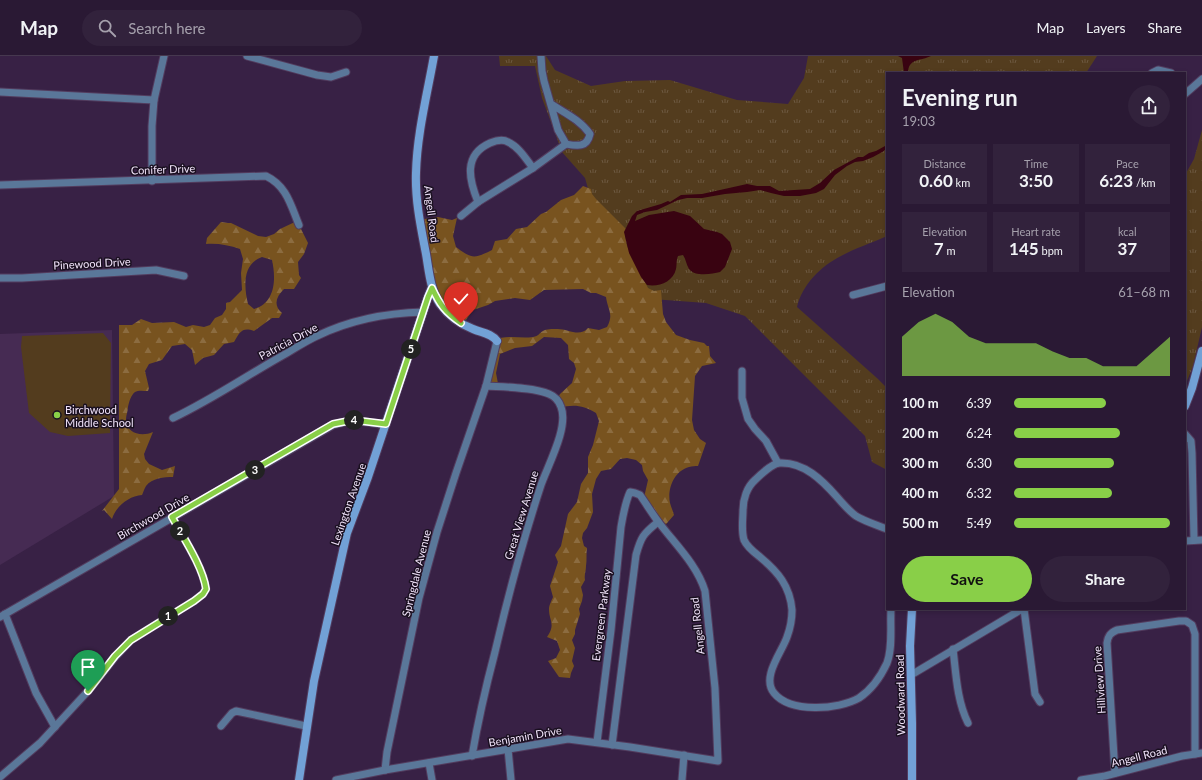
<!DOCTYPE html>
<html lang="en">
<head>
<meta charset="utf-8">
<style>
  body { margin:0; font-family:Lato,sans-serif; background:#32223c; color:#f1f3f6; height:100vh; display:flex; flex-direction:column; font-size:15px; white-space:nowrap }
  * { box-sizing:border-box; margin:0 }
  p { font-size:13px; color:#a5a0ac }
  .icon { flex:none; width:22px; height:22px; fill:none; stroke:currentColor; stroke-width:2; stroke-linecap:round; stroke-linejoin:round }
  .map { position:relative; flex:1; overflow:hidden }
  .sheet { position:absolute; left:886px; top:16px; width:300px; height:538px; display:flex; flex-direction:column; background:#2a1934; border-radius:0px; box-shadow:0 2px 6px #0003,0 0 0 1px #46384f }
  .sheet>* { flex:none }
  .pin { position:absolute; display:grid; place-items:center; width:34px; height:34px; color:#fff; margin:-41px -17px; border-radius:50% 50% 50% 0; rotate:-45deg; box-shadow:0 0 4px #0007 }
  .pin .icon { rotate:45deg }
  .km { position:absolute; width:20px; height:20px; margin:-10px; border-radius:50%; background:#222; color:#fff; font-size:11px; line-height:20px; text-align:center }
  .round { display:grid; place-items:center; flex:none; width:42px; height:42px; border-radius:21px; background:#32223c }
  .overview { display:flex; align-items:center; justify-content:space-between; height:68px; padding:0 16px }
  h1 { font-size:22px; font-weight:700; line-height:30px }
  .metrics { display:grid; grid-template-columns:repeat(3,1fr); gap:6px; height:68px; padding:4px 16px }
  .metrics div { display:grid; align-content:center; border-radius:0px; background:#32223c; text-align:center }
  .metrics b { font-size:17px; font-weight:700 }
  .metrics small { font-size:11px; font-weight:400 }
  .metrics p { font-size:11px }
  .chart { height:112px; padding:8px 16px }
  .chart p { display:flex; justify-content:space-between }
  .chart svg { width:100%; height:72px; margin-top:4px; fill:#89cf48; opacity:.7 }
  .cta { display:flex; gap:8px; margin-top:auto; padding:8px 16px }
  .cta a { flex:1; height:46px; border-radius:24px; background:#89cf48; color:#111; font-size:16px; font-weight:700; line-height:46px; text-align:center }
  .cta a+a { background:#32223c; color:#f1f3f6 }
  ul { padding:0 16px; list-style:none; font-size:13px }
  li { display:grid; grid-template-columns:64px 48px 1fr; align-items:center; height:30px }
  li i { height:10px; border-radius:5px; background:#89cf48 }
  header { display:flex; align-items:center; gap:24px; box-sizing:border-box; height:56px; padding:0 20px; background:#2a1934; border-bottom:1px solid #46384f }
  header strong { font-size:19px }
  nav { display:flex; gap:22px; margin-inline-start:auto; font-size:14px }
  .search { width:280px; height:36px; background:#32223c; display:flex; align-items:center; gap:10px; box-sizing:border-box; padding:0 14px; border-radius:22px; color:#a5a0ac; font-size:15px }
  .map>svg:first-child { display:block }
</style>
</head>
<body>
<header>
<strong>Map</strong>
<div class="search"><svg class="icon" aria-label="search" viewBox="0 0 24 24"><circle cx="10" cy="10" r="6"/><path d="M15 15l6 6"/></svg>Search here</div>
<nav><a>Map</a><a>Layers</a><a>Share</a></nav>
</header>
<div class="map">
<svg width="1202" height="724" viewBox="0 0 1202 724">
  <defs>
    <pattern id="grass-tufts" width="24" height="20" patternUnits="userSpaceOnUse"><rect width="24" height="20" fill="#533c1e"/><path d="M3 7l-1-3M5 7V3M7 7l1-3M15 17l-1-3M17 17v-4M19 17l1-3" fill="none" stroke="#6c5840"/></pattern>
    <pattern id="forest-firs" width="22" height="20" patternUnits="userSpaceOnUse"><rect width="22" height="20" fill="#78531f"/><path d="M5 1l3.5 6h-7zM16 11l3.5 6h-7z" fill="#8c6c40"/></pattern>
  </defs>
  <rect width="100%" height="100%" fill="#382145"/>
  <!-- built -->
  <path fill="#462b53" d="M112,274l2,166 -114,69v-231z"/>
  <!-- grass -->
  <g fill="url(#grass-tufts)">
    <path d="M499,0h47l9,14 36,16 34,-5 45,-1 67,20 51,4 16,-26 4,-22h289l-11,17h-199v163c-15,7 -32,12 -46,20 -20,10 -39,29 -44,51l81,72 9,9v82l-15,-8 -7,-26 -120,-120 -39,-13 -54,-4 -56,-83 -11,-38 -23,-26 -20,-54 -7,-32h-35z"/>
    <path d="M1202,74v197l-9,39 -8,20v-211l9,-16z"/>
  </g>
  <!-- forest -->
  <g fill="url(#forest-firs)" fill-rule="evenodd">
    <path d="M583,130l8,3 1,5 4,5 32,32 -3,5 2,10 21,42 6,3 7,-1 2,24 3,8 10,13 14,5 14,3 3,3h2l1,10 6,7 -14,3 -7,10 -3,44 2,10 6,9 6,4 -8,23c-3,0 -6,0 -9,1 -15,4 -22,22 -19,36 1,4 3,8 4,12l-13,15 -18,-28 5,-22 -5,-9 -1,-6 -6,-5 -9,-2 -7,1 -9,10 -10,2 -5,8 -4,15 1,18 -6,16 -4,5 -1,5 2,8 3,2c-1,6 0,12 -1,18 0,5 -2,9 -1,14l-4,7 2,8 -1,6 -3,8 1,5 -5,16v4l-3,6 3,8 -3,13 2,5 -3,7 -1,5 -11,-1 -11,-16 8,-3 4,-8 -3,-9 -10,-4c9,-13 2,-16 2,-28 0,-4 3,-9 4,-12l-3,-11 8,-24 -3,-7 6,-9 7,-32 9,-12 4,-18 7,-11v-16l5,-12 6,-24 -3,-8c-13,-8 -23,-9 -37,-5l-4,-5 5,-9 12,-11 4,-14 -2,-6 -5,-4 -1,-14 -7,-7 -17,-1 -12,9 -17,2 -15,6 -4,19 3,16 -11,-2 5,-46c13,-7 26,-2 40,-4 6,-1 6,-4 10,-6 3,-2 10,-2 13,-2 11,-1 23,9 32,-1l11,2 8,-3c7,-13 1,-16 -1,-30l-10,-4h-5l-8,-4 -39,1 -14,10 -15,-2 -20,3 -7,4 -15,5 -12,17 -10,-6 -9,-8 -15,-26 -1,-17 -8,-50 20,-3 14,3 5,-2 -4,18 3,11c16,12 18,12 36,3l3,-9 12,-2 9,-10 11,-2 14,-13 5,-2 15,-12 13,-5z"/>
    <path d="M297,165l11,22 -4,11 -6,8 1,13 2,3 -7,11h-10c-8,8 -11,16 -2,24l-3,5h-7l-18,13c-12,-4 -14,1 -20,11l-10,2 -10,11 -11,3 -8,7 -3,-15 -7,-6 -13,2 -10,14 -13,4 -4,7 4,17 -1,3c-4,0 -10,-1 -13,1 -4,3 -6,10 -7,15 0,4 -2,8 -2,12 0,15 16,18 27,13l-9,22 1,5 4,5 13,6 13,-4 -2,11c-9,0 -21,1 -27,9 -2,3 -3,7 -4,9 -13,1 -26,11 -30,24l-8,-9 -2,1 17,-22v-164h13l9,-6 11,4 22,-1 12,5 7,-2 11,2 6,-2 5,-7 7,-3 4,-6v-6l4,-1 12,-12 -1,-17 2,-14 -3,-10c-11,-4 -23,-6 -34,-5l1,-6 14,-16 7,1h3l27,13 8,1 8,-3 6,-5zM262,201l10,3c4,18 4,43 -18,49l-6,-5c-4,-17 -6,-40 14,-47z"/>
  </g>
  <!-- pitch -->
  <path fill="#533c1e" d="M103,277l8,10 -1,90 -42,3 -18,-4 -21,-19 -8,-66 1,-11z"/>
  <!-- water -->
  <g fill="#390311">
    <path d="M898,0h33c-10,5 -23,2 -23,17h-4l-2,-15z"/>
    <path d="M887,87v4l-3,4 -11,6 -10,4 -8,1 -8,4 -12,9 -11,14 -8,4 -16,3h-16l-13,-3 -11,-3 -13,2 -22,2 -23,4h-15l-9,2 -21,10 -12,2 -8,3 -2,6 14,-6 25,-4 16,5 14,13 13,3 5,2 8,8 2,7 -7,18 -5,5c-8,2 -25,5 -31,-3 -3,-5 -3,-10 -6,-14l-5,1c-2,5 -1,9 -2,13 -3,13 -17,18 -29,16l-6,-8 -12,-24 -5,-21 8,-16 5,-5 24,-7 7,-3 2,1 11,-7 21,-1 45,-10 10,2h13l9,5 31,-2 10,-6 14,-13 24,-13h5l6,-4 7,-2 9,-5z"/>
  </g>
  <g fill="none" stroke-linecap="round" stroke-linejoin="round">
    <defs>
      <g id="street">
        <path d="M247,0l70,19 14,2 15,-5"/>
        <path d="M541,0l1,15 2,10 14,49 8,14c11,2 21,4 24,-10 -10,-14 -25,-21 -39,-30"/>
        <path d="M1152,17l6,-3 13,3"/>
        <path d="M0,36l154,8"/>
        <path d="M1185,38l17,-15"/>
        <path d="M152,125v-55l2,-26 10,-44"/>
        <path d="M0,129l266,-9c21,10 25,30 33,49"/>
        <path d="M478,146c-9,-22 -15,-47 12,-59 5,-2 13,-4 18,-1 11,5 18,17 25,26"/>
        <path d="M461,160l17,-14 55,-34 33,-24"/>
        <path d="M0,222h22l134,-8 28,6"/>
        <path d="M853,239l34,-9"/>
        <path d="M742,315v27l6,21 7,10 11,12 12,22"/>
        <path d="M173,362c40,-19 76,-44 114,-65 10,-6 19,-12 30,-17 33,-16 69,-23 106,-24"/>
        <path d="M1185,378l6,7 1,12 2,87"/>
        <path d="M887,473c-10,-4 -21,-7 -31,-13 -7,-5 -13,-12 -19,-19 -15,-17 -33,-35 -57,-34 -7,0 -20,12 -25,17 -8,7 -12,19 -12,30 0,9 -2,20 1,30 3,7 11,13 16,17 18,15 30,29 32,53 0,9 -2,19 -5,27 -5,15 -26,40 -13,56 16,20 64,17 85,5 12,-8 22,-22 28,-35 6,-16 3,-37 4,-54"/>
        <path d="M1185,485l17,-1"/>
        <path d="M1024,553l11,85 5,8"/>
        <path d="M5,558l31,79 19,34"/>
        <path d="M0,561l333,-192 20,-5 33,5"/>
        <path d="M953,593c3,25 4,52 15,74"/>
        <path d="M911,619l111,-66"/>
        <path d="M221,670l11,-13 4,-2 70,15"/>
        <path d="M612,689l24,-190c5,-18 7,-21 22,-33"/>
        <path d="M508,693l3,31"/>
        <path d="M472,700c6,-35 14,-70 23,-104 13,-56 28,-112 46,-167 7,-20 28,-58 20,-78 -2,-6 -7,-11 -12,-13 -15,-7 -47,-7 -63,-8"/>
        <path d="M429,707l3,17"/>
        <path d="M385,714l2,-18 32,-154 18,-66 19,-59 30,-87 11,-45"/>
        <path d="M1115,717l-8,-130c1,-7 3,-10 10,-13l62,-9h7l6,4 3,9v120"/>
        <path d="M0,721l40,-34 48,-52 27,-34 16,-17 63,-39 9,-7 3,-5c-3,-22 -23,-52 -34,-72"/>
        <path d="M336,724l49,-10 183,-31 62,8 88,14 -3,-73 -10,-97c-8,-26 -29,-46 -45,-67 -7,-9 -13,-19 -20,-29l-5,-2 -5,-1c-5,11 -7,23 -9,35l-10,103 -14,112"/>
        <path d="M682,724l2,-25"/>
        <path d="M1081,724l24,-4 77,-20 20,-3"/>
      </g>
      <g id="secondary">
        <path d="M434,0c-7,39 -17,78 -18,117 -1,27 5,55 10,81 3,17 4,35 14,50 8,11 20,20 33,25 9,4 18,4 24,12"/>
        <path d="M1185,350l7,-18 10,-37"/>
        <path d="M912,553l-2,37 2,77v57"/>
        <path d="M299,724l15,-99 33,-148 21,-56 60,-180 4,-10"/>
      </g>
    </defs>
    <!-- street casing -->
    <use href="#street" stroke="#523c5e" stroke-width="9"/>
    <!-- secondary casing -->
    <use href="#secondary" stroke="#523c5e" stroke-width="10"/>
    <!-- street -->
    <use href="#street" stroke="#5a7799" stroke-width="7"/>
    <!-- secondary -->
    <use href="#secondary" stroke="#72a1d6" stroke-width="8"/>
  </g>
  <g fill="none" stroke-linecap="round" stroke-linejoin="round">
    <defs>
      <path id="route" d="M88,635l27,-35 16,-16 63,-39 9,-7 3,-5c-3,-22 -23,-52 -34,-72l161,-93 20,-4 33,4 42,-127 4,-9c8,17 13,24 29,35"/>
    </defs>
    <!-- route casing -->
    <use href="#route" stroke="#fff" stroke-width="8"/>
    <!-- route -->
    <use href="#route" stroke="#89cf48" stroke-width="5"/>
  </g>
  <!-- markers -->
  <circle fill="#89cf48" stroke="#1a1020" stroke-width="1.5" cx="57" cy="359" r="4"/>
  <g text-anchor="middle" dominant-baseline="central" stroke-width="3" stroke-linejoin="round" paint-order="stroke">
    <!-- street labels -->
    <g font-size="11" fill="#f1e3fa" stroke="#1a1020">
      <text transform="translate(163 113) rotate(-2)">Conifer Drive</text>
      <text transform="translate(432 158) rotate(83)">Angell Road</text>
      <text transform="translate(92 207) rotate(-3)">Pinewood Drive</text>
      <text transform="translate(288 285) rotate(-28)">Patricia Drive</text>
      <text transform="translate(348 448) rotate(-71)">Lexington Avenue</text>
      <text transform="translate(521 459) rotate(-73)">Great View Avenue</text>
      <text transform="translate(153 460) rotate(-30)">Birchwood Drive</text>
      <text transform="translate(416 517) rotate(-76)">Springdale Avenue</text>
      <text transform="translate(601 559) rotate(-83)">Evergreen Parkway</text>
      <text transform="translate(697 570) rotate(-96)">Angell Road</text>
      <text transform="translate(1099 624) rotate(-94)">Hillview Drive</text>
      <text transform="translate(900 639) rotate(-91)">Woodward Road</text>
      <text transform="translate(525 680) rotate(-10)">Benjamin Drive</text>
      <text transform="translate(1139 700) rotate(-14)">Angell Road</text>
    </g>
    <!-- poi labels -->
    <g font-size="11" fill="#f1e3fa" stroke="#1a1020" text-anchor="start">
      <text x="65" y="353">Birchwood<tspan x="65" dy="13">Middle School</tspan></text>
    </g>
  </g>
</svg>
<div class="pin" style="left:88px;top:635px;background:#1e9e55"><svg class="icon" aria-label="arrive" viewBox="0 0 24 24"><path d="M6 21V4h12l-3 4 3 4H6"/></svg></div>
<div class="pin" style="left:461px;top:267px;background:#d93025"><svg class="icon" aria-label="check" viewBox="0 0 24 24"><path d="M5 12l5 5 9-10"/></svg></div>
<b class="km" style="left:168px;top:560px">1</b>
<b class="km" style="left:180px;top:475px">2</b>
<b class="km" style="left:255px;top:414px">3</b>
<b class="km" style="left:354px;top:364px">4</b>
<b class="km" style="left:411px;top:293px">5</b>
<section class="sheet">
<div class="overview"><div><h1>Evening run</h1><p>19:03</p></div><a class="round"><svg class="icon" aria-label="share" viewBox="0 0 24 24"><path d="M12 15V3M7 8l5-5 5 5M5 13v7h14v-7"/></svg></a></div>
<div class="metrics">
<div><p>Distance</p><b>0.60<small> km</small></b></div>
<div><p>Time</p><b>3:50</b></div>
<div><p>Pace</p><b>6:23<small> /km</small></b></div>
</div>
<div class="metrics">
<div><p>Elevation</p><b>7<small> m</small></b></div>
<div><p>Heart rate</p><b>145<small> bpm</small></b></div>
<div><p>kcal</p><b>37</b></div>
</div>
<div class="chart"><p><span>Elevation</span>61–68 m</p>
<svg viewBox="0 0 160 44" preserveAspectRatio="none"><path d="M0 44V20L10 11L20 6L30 11L40 20L50 24L60 24L70 24L80 24L90 29L100 33L110 33L120 38L130 38L140 38L150 29L160 20V44z"/></svg>
</div>
<ul>
<li><b>100 m</b>6:39<i style="width:59%"></i></li>
<li><b>200 m</b>6:24<i style="width:68%"></i></li>
<li><b>300 m</b>6:30<i style="width:64%"></i></li>
<li><b>400 m</b>6:32<i style="width:63%"></i></li>
<li><b>500 m</b>5:49<i style="width:100%"></i></li>
</ul>
<div class="cta"><a>Save</a><a>Share</a></div>
</section>
</div>
</body>
</html>
